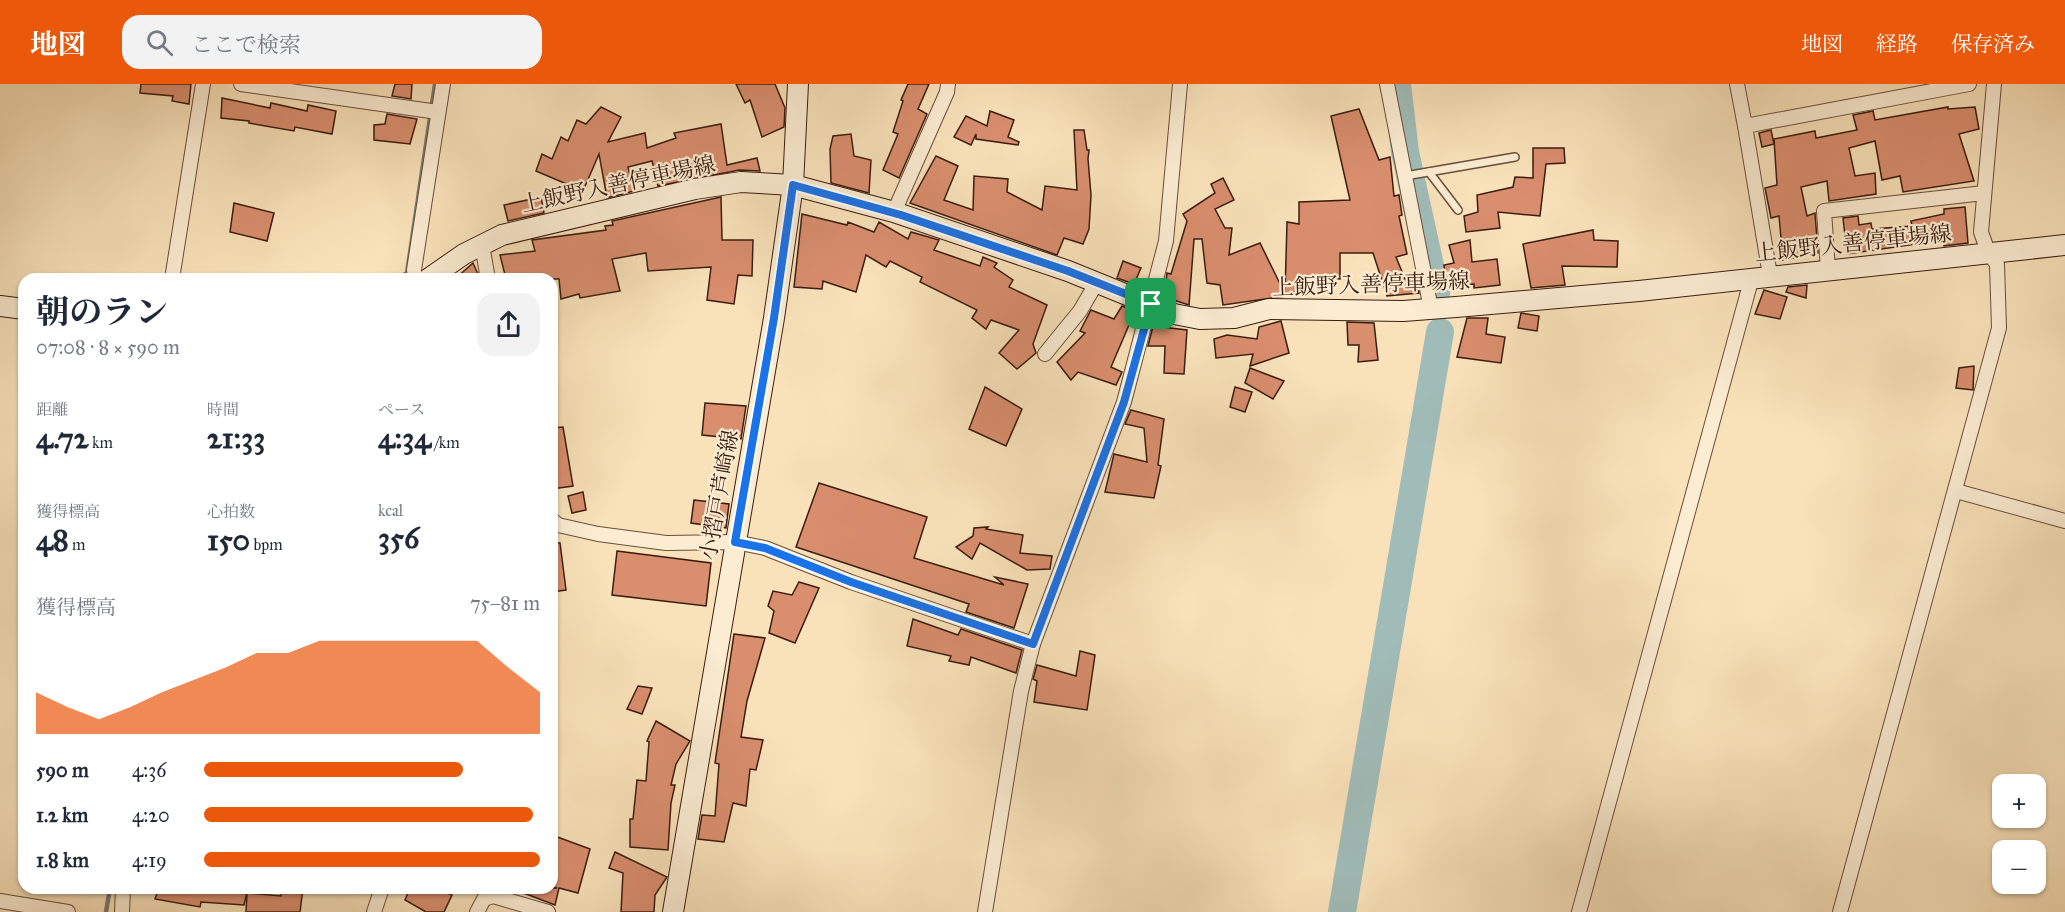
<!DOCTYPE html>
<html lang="ja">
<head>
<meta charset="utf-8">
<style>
  body { margin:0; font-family:"IM FELL Great Primer","Noto Serif JP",serif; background:#f2f2f3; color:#1f2937; height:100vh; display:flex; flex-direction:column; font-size:22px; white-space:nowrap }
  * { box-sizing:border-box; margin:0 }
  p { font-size:20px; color:#747a83 }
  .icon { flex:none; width:33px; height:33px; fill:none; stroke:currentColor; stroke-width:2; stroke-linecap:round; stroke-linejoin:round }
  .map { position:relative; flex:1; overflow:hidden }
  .sheet { position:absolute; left:18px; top:189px; width:540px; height:621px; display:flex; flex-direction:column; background:#fff; border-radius:18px; box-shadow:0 2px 4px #0004 }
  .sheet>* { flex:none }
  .controls { position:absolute; left:1992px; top:690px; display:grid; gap:12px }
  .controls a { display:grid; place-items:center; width:54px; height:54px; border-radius:12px; background:#fff; box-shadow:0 2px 4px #0004; font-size:30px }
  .pin { position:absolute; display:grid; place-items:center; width:51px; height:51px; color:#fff; margin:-26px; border-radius:12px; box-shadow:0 3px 9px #0006 }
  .round { display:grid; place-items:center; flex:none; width:63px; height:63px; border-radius:18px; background:#f2f2f3 }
  .head { display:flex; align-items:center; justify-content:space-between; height:102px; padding:0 18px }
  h1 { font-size:33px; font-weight:700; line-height:45px }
  .figures { display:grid; grid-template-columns:repeat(3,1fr); gap:9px; height:102px; padding:6px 18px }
  .figures div { display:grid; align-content:center }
  .figures b { font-size:30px; font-weight:700 }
  .figures small { font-size:16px; font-weight:400 }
  .figures p { font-size:16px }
  .chart { height:168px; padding:12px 18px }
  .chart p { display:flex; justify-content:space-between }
  .chart svg { width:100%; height:108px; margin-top:6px; fill:#ea580c; opacity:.7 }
  ul { padding:0 18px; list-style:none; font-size:20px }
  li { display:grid; grid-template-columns:96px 72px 1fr; align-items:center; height:45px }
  li i { height:15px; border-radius:8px; background:#ea580c }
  header { display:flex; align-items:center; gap:36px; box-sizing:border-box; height:84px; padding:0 30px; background:#ea580c; color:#fff }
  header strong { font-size:28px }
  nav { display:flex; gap:33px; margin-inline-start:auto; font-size:21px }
  .search { width:420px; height:54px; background:#f2f2f3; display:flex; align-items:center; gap:15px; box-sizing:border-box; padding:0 21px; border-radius:18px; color:#747a83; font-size:22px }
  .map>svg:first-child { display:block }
</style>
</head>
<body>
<header>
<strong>地図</strong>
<div class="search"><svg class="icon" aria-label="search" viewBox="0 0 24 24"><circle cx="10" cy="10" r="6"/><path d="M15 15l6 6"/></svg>ここで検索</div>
<nav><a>地図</a><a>経路</a><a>保存済み</a></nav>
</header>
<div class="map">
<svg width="2065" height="828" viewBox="0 0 2065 828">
  <rect width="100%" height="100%" fill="#f9e2ba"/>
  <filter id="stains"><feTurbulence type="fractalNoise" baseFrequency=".00333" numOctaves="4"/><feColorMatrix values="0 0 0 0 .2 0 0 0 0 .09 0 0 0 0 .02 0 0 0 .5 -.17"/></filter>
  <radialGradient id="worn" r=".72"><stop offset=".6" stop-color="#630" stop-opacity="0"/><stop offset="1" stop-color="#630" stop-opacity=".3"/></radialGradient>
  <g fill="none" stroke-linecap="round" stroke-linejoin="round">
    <!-- stream -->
    <g stroke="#787c74" stroke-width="4.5">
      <path d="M397,195l10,-6 28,-189"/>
      <path d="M106,828l4,-24"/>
    </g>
    <!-- river -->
    <g stroke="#a0bcb8" stroke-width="28">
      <path d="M1397,0l8,68 31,141"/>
      <path d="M1342,828l98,-580"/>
    </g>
  </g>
  <!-- building -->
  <g fill="#d98e6e" stroke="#3b1c0f" stroke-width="1.5">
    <path d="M141,0h50l-2,20 -17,-3 1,-5 -33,-3z"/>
    <path d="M395,0h17l-1,15 -19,-3z"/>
    <path d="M736,0h39l10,24 -1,19 -22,10 -12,-37 -5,3z"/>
    <path d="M908,0h21l-11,25 9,5 -28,64 -16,-8 15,-36 -5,-2 10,-31 -2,-1z"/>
    <path d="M222,14l48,10 1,-5 36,8 1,-6 28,6 -4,23 -37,-7 -1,4 -45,-8v-2l-28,-3z"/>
    <path d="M601,23l20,10 -13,25 37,-9 2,15 29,-10 -2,-5 47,-9 6,41 30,-7 3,13 -21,-1 -81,16 -6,-25 -24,6 6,24 -27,7 -8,-44 -16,37 -47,-20 6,-17 10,5 9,-22 7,4 9,-21 9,4z"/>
    <path d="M1948,23v2l27,-2 4,22 -20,5 15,47 -71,11 -3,-16 -18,4 -7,-39 -26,7 6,28 20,-3 1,21 -47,7 -2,-20 -26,6 6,29 8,-3 3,40 -35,7 -4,-44 -8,2 -6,-30 12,-3 -3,-46 41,-8 1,7 41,-8 -4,-15 20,-4 2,9z"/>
    <path d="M1359,25l20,51 11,-3 4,39 5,-1 3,20 -3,1 8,38 -11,3 9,22 11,-2 3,16 -32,3 -14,-43h-33v26l-29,-3 1,8 -26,12 -63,9 -3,-20 -13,-2 -5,-44h-8l-5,66 -25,-8 3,-24 4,1 16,-53 -4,-7 32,-21 -4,-9 12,-6 11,22 -19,9 10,19h7l-3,27 31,-12 25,51 2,-72 12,2v-22l51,-2 -19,-84z"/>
    <path d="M990,27l24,9 -6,17 11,5 -1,3 -42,-6v-5l-5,11 -17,-8 12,-21 21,10z"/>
    <path d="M387,30l30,5 -7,25 -36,-4v-15l11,-1z"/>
    <path d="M1074,46h10l3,20h2l-1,9 3,36 -2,34 -6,15 -19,-6 -7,17 -147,-52 26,-47 22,10 -14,34 29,10 1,-34 34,3 -1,13 35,18 3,-24 32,4z"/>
    <path d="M1771,46l3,14 -12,3 -3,-14z"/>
    <path d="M851,50l3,22 17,4 -2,33 -38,-10 -1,-34 3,-13z"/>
    <path d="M1533,64h31l1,15 -19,1 -6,52 -42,-4 2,16 -34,4 -2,-16 14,-4 -1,-17 36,-8 2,-10 18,1z"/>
    <path d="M541,113l3,16 -36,8 -4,-16z"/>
    <path d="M721,113l1,43h31l-1,36 -14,-1 -4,29 -27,-4 4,-33 -63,4 -2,-18 -34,6 8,32 -40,7 -1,-4 -18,5 -2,-20h-53l-6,-24 35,-4 -3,-11 74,-10 -1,-4 8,-1 -1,-4z"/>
    <path d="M234,119l40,10 -7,28 -37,-9z"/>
    <path d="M1965,123l3,36 -24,3v-6l-97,14 -4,-36 15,-2 1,9 12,-2 1,6 40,-3 -1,-5 33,-7v-5z"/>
    <path d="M802,130l45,11 1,-3 26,10 5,-10 29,17 3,-7 28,8 -5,10 46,16 3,-9 14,6 -3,4 19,13 -4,7 38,18 -14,39 3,9 -19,16 -18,-16 20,-23 -28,-10 -5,9 -14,-11 5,-8 -57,-28 2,-5 -32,-16 -4,6 -20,-12 -10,37 -33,-11 -1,8 -28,-2z"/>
    <path d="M1593,146l1,10 24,1 -1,26 -55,-1 3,19 -34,3 -8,-44z"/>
    <path d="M1470,156l2,22 25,-3 3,26 -26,3v-4l-28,3 -2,-22 10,-2 -5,-18z"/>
    <path d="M1123,177l18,7 -7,16 -17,-6z"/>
    <path d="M473,179l5,11 -5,5h-18z"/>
    <path d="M1807,201l-1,13 -20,-6 2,-5z"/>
    <path d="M1764,206l23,7 -7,22 -25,-5z"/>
    <path d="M1122,222l13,5 -24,56 11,5 -6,13 -38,-13 -7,8 -14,-18 28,-29 -5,-2 11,-21 23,9z"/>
    <path d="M1521,229l18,3 -2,15 -19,-3z"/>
    <path d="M1467,234h21l-2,16 19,3 -4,26 -44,-6z"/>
    <path d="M1281,237l8,32 -39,13 3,-12 -37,4 -2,-19 13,-4 30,4 2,-12z"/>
    <path d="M1347,238l27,1 4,37 -20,2 1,-17h-11z"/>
    <path d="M1153,242l34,4 -3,44 -20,-1 1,-27h-17z"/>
    <path d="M1974,282l-1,24 -17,-2 3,-20z"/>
    <path d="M1250,284l34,13 -11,18 -28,-16z"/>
    <path d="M985,303l37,22 -16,37 -37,-17z"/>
    <path d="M1235,303l17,5 -7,20 -15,-5z"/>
    <path d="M705,319l41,3 -5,33 -39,-4z"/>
    <path d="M1131,326l33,9 -6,46 3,1 -7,32 -49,-6 9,-38 33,8 -3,-34 -19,-4z"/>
    <path d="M563,343l10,59 -21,3v-61z"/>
    <path d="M819,399l108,34 -13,41 90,27 -9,-8 33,7 -14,44 -48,-16 3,-8 -173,-57z"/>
    <path d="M583,408l3,18 -14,3 -4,-17z"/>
    <path d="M694,416l35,4 -3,24 -35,-5z"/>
    <path d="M988,443l-2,2 37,6 -3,18 32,3 -2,13 -23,1 -47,-27 -8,16 -16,-12 17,-11 1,-8z"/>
    <path d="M552,459h8l6,47 -14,2z"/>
    <path d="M617,467l94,12 -5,43 -94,-11z"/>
    <path d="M799,498l20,6 -24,55 -26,-10 5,-22 -6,-5 5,-15 19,4z"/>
    <path d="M913,535l45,16 3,-6 61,21 -6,23 -45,-16 -2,8 -20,-4 2,-5 -44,-10z"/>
    <path d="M734,550l31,4 -18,63 -6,36 22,3 -7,30 -6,-1 -4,37 -13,-3 -9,39 -26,-3 4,-24 13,1 4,-52 -4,-1z"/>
    <path d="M1080,567l15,4 -8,55 -53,-8 3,-21 -4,-2 4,-14 39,11z"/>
    <path d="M638,602l14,2 -10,26 -15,-5z"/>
    <path d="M656,637l34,20 -14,23 -5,21h4l-4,18 -3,47 -38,-3v-28h3l4,-39 9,1 3,-39 -2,-1z"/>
    <path d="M552,751l38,14 -12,44 -19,-5 -4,17 -42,-16 44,-1 -5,-1z"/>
    <path d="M615,768l52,25 -12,18 -1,17h-33l2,-39 -14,-5z"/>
    <path d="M159,804h89l-4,17 -43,-3 -1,5 -45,-8z"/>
    <path d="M281,804h22l-3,24h-54l1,-19 34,3z"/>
    <path d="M410,804h27l15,7 -8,17h-18l-21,-12z"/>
  </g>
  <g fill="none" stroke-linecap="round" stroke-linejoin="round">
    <defs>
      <g id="service">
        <path d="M1429,88l29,38"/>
        <path d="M1405,92l110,-19"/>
      </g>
      <g id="minor">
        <path d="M241,0l197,28"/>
        <path d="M1387,0l44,225"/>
        <path d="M1737,0l8,42"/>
        <path d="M894,128l53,-120 1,-8"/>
        <path d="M482,161l6,34"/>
        <path d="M1828,186l-4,-59 160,-18"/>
        <path d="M1770,191l-25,-149 224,-42"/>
        <path d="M172,195l31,-195"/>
        <path d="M415,195l-1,-9 29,-186"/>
        <path d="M1045,270l35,-43 17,-29"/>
        <path d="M1956,407l109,30"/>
        <path d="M552,436l6,5 40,9 68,9 69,-1 30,6 86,34 182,62"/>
        <path d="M0,817l68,11"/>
        <path d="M122,828l1,-24"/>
        <path d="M374,828l8,-24"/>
        <path d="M477,828l7,-13 9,-3 55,16"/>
        <path d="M985,828l36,-221 12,-47 91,-242 42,-161 14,-157"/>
        <path d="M1579,828l173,-635"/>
        <path d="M1840,828l159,-584 -2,-64 -9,-12 -7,-20 13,-148"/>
      </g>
      <g id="secondary">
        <path d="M428,195l36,-25 38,-19 193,-46 46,-7 52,3 101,27 174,59 106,43 26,5 34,-1 35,-9 134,2 53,-4 183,-16 426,-46"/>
        <path d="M0,222l24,3"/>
        <path d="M673,828l101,-594 19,-133 5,-101"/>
      </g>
    </defs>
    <!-- service casing -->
    <use href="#service" stroke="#6a4e3a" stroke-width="10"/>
    <!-- minor casing -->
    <use href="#minor" stroke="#6a4e3a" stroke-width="16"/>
    <!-- secondary casing -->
    <use href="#secondary" stroke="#3b1c0f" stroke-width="22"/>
    <!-- service -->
    <use href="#service" stroke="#fbecd2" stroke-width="7"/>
    <!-- minor -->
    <use href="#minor" stroke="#fbecd2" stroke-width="14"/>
    <!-- secondary -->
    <use href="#secondary" stroke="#fbecd2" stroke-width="20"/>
  </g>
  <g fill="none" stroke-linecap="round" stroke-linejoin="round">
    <defs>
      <path id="route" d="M793,101l108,30 167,56 83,33 -27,98 -91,242 -182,-62 -86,-34 -30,-6 39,-224z"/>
    </defs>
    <!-- route casing -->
    <use href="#route" stroke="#fff" stroke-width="12"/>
    <!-- route -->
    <use href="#route" stroke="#1a73e8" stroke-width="8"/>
  </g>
  <g text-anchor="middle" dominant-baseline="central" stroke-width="4.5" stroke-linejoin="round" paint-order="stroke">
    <!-- street labels -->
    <g font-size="22" fill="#3b1c0f" stroke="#fbecd2">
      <text transform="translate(618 100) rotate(-12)">上飯野入善停車場線</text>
      <text transform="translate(1853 159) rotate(-6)">上飯野入善停車場線</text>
      <text transform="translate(1371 200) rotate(-2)">上飯野入善停車場線</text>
      <text transform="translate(719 411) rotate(-80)">小摺戸芦崎線</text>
    </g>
  </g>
  <rect width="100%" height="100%" filter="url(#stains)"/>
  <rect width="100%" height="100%" fill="url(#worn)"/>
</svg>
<div class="controls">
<a>+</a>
<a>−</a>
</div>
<div class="pin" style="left:1151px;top:220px;background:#1e9e55"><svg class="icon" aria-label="arrive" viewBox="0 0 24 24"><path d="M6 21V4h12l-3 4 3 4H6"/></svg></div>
<section class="sheet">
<div class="head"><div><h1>朝のラン</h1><p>07:08 · 8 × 590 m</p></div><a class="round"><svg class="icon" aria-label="share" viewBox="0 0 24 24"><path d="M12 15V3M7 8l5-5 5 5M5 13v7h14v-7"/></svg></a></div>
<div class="figures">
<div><p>距離</p><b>4.72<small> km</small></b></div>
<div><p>時間</p><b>21:33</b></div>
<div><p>ペース</p><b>4:34<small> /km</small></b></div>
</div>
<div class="figures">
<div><p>獲得標高</p><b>48<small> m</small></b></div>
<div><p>心拍数</p><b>150<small> bpm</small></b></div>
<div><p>kcal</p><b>356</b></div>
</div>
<div class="chart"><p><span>獲得標高</span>75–81 m</p>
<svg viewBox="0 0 160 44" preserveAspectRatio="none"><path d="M0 44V27L10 33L20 38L30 33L40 27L50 22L60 17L70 11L80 11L90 6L100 6L110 6L120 6L130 6L140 6L150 17L160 27V44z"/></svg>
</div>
<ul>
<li><b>590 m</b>4:36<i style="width:77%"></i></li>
<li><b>1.2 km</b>4:20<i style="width:98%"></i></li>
<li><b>1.8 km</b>4:19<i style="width:100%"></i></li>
</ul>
</section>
</div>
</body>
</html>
